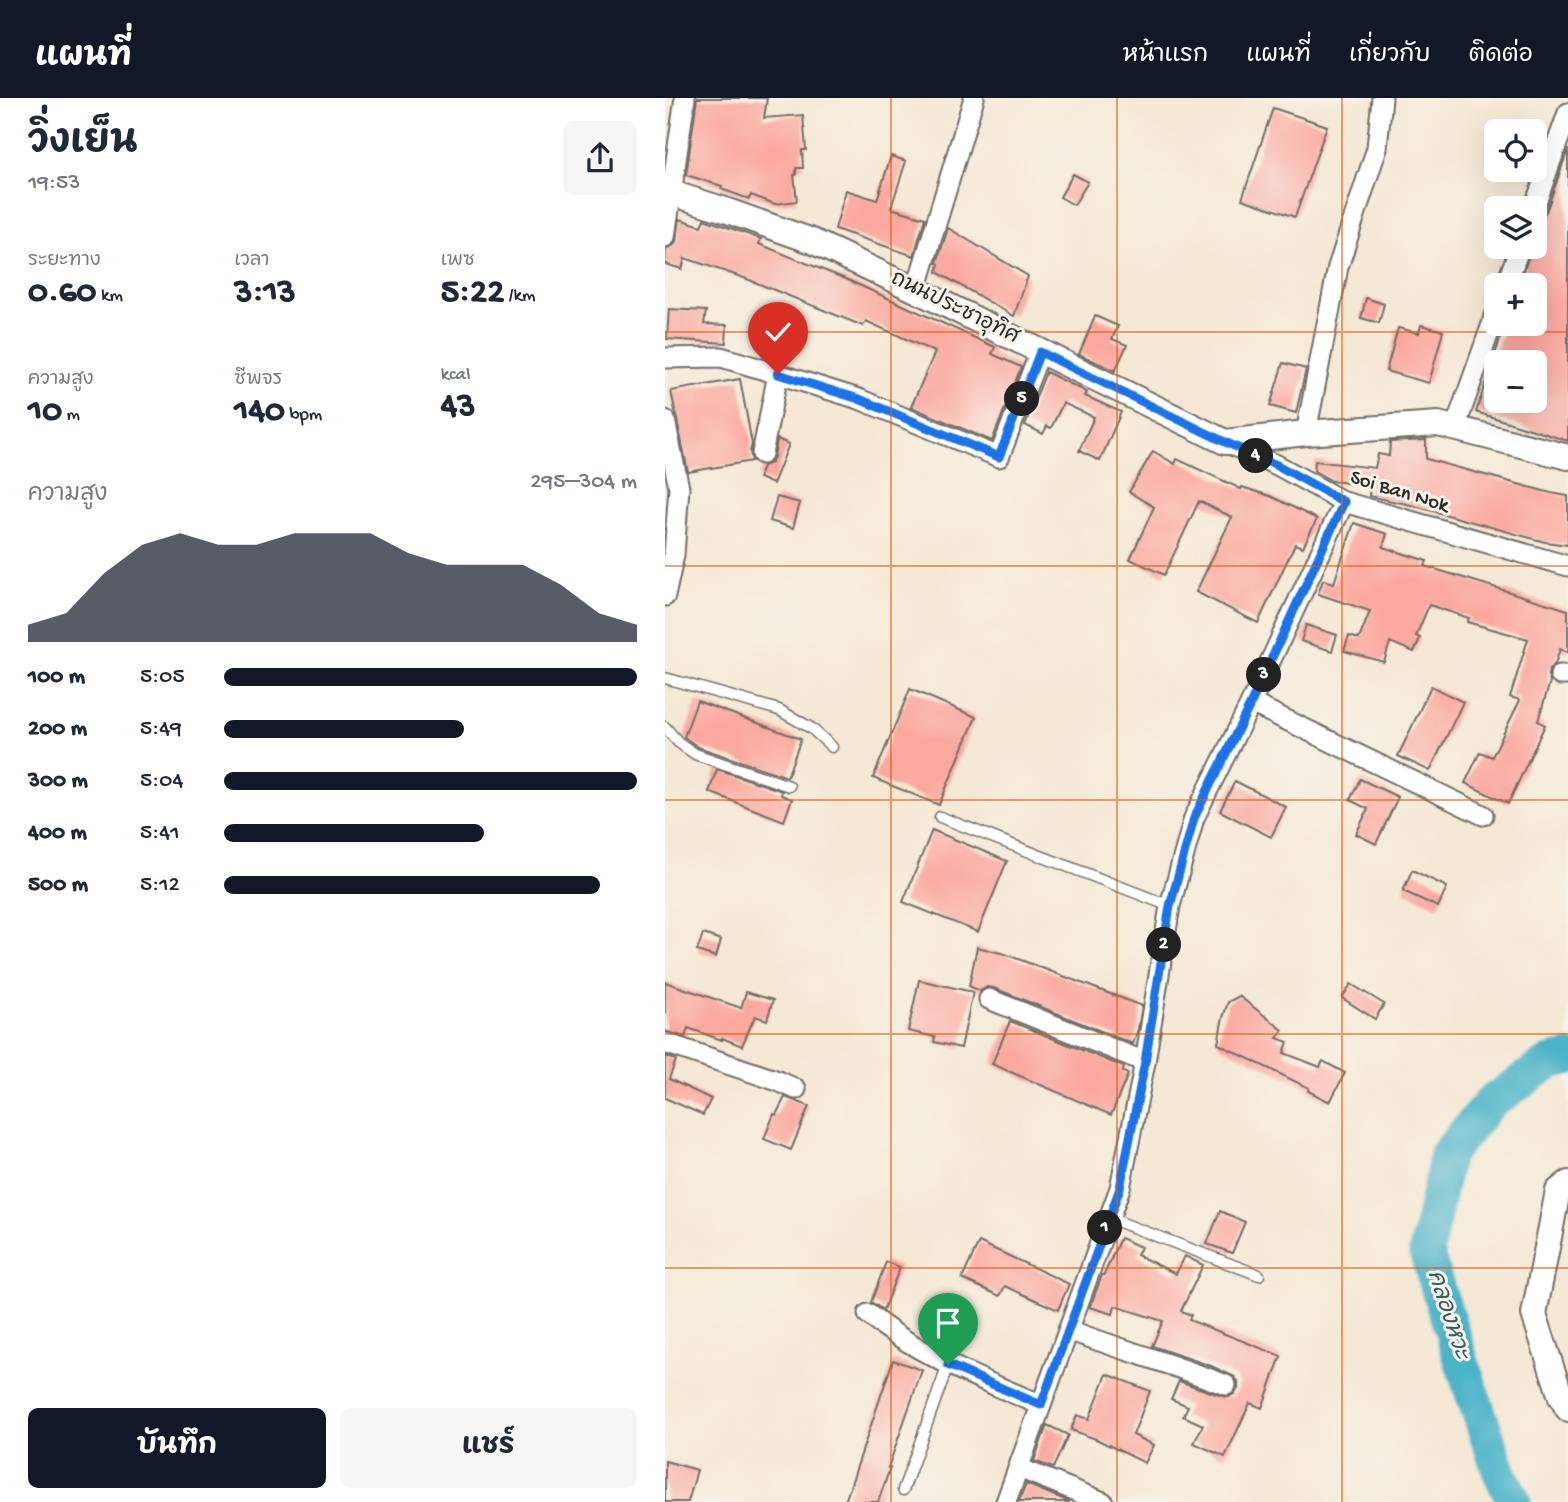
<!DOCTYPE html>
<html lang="th">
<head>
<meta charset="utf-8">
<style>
  body { margin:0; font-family:"Gochi Hand","Playpen Sans Thai",sans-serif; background:#f6f6f7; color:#1f2937; height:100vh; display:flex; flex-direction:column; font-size:26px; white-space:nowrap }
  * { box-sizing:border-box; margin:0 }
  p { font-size:23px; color:#747a83 }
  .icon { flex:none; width:38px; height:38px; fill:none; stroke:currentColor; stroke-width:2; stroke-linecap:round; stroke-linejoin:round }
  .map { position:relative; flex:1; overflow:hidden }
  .sheet { display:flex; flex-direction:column; background:#fff; width:665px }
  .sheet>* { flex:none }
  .controls { position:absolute; left:819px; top:21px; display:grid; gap:14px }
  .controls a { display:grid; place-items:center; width:63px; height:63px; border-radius:10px; background:#fff; box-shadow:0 7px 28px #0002; font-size:35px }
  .pin { position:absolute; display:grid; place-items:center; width:60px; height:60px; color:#fff; margin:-72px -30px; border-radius:50% 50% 50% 0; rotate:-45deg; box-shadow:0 0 7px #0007 }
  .pin .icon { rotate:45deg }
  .km { position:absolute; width:35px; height:35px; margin:-18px; border-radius:50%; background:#222; color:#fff; font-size:19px; line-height:35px; text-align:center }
  .round { display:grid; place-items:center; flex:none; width:74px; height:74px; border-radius:10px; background:#f6f6f7 }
  .headline { display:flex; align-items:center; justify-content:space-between; height:119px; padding:0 28px }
  h1 { font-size:38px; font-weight:700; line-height:52px }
  .metrics { display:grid; grid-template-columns:repeat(3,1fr); gap:10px; height:119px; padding:7px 28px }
  .metrics div { display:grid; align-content:center }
  .metrics b { font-size:35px; font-weight:700 }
  .metrics small { font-size:19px; font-weight:400 }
  .metrics p { font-size:19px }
  .chart { height:196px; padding:14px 28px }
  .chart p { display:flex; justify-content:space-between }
  .chart svg { width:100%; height:126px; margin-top:7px; fill:#111827; opacity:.7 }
  .button { display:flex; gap:14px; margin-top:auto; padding:14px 28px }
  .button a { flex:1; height:80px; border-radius:10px; background:#111827; color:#fff; font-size:28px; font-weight:700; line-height:80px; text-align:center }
  .button a+a { background:#f6f6f7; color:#1f2937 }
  ul { padding:0 28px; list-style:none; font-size:23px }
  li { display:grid; grid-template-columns:112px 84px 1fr; align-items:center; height:52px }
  li i { height:18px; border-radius:9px; background:#111827 }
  header { display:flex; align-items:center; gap:42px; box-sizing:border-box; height:98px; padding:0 35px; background:#111827; color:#fff }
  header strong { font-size:33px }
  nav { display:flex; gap:38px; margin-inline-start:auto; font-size:24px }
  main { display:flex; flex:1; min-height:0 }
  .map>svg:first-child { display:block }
</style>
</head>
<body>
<header>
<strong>แผนที่</strong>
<nav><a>หน้าแรก</a><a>แผนที่</a><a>เกี่ยวกับ</a><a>ติดต่อ</a></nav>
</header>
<main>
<section class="sheet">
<div class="headline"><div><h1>วิ่งเย็น</h1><p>19:53</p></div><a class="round"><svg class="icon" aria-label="share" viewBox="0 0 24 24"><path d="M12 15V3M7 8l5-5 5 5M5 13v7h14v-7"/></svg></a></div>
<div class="metrics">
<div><p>ระยะทาง</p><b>0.60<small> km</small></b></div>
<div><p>เวลา</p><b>3:13</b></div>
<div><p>เพซ</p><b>5:22<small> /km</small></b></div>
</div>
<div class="metrics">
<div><p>ความสูง</p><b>10<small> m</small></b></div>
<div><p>ชีพจร</p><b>140<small> bpm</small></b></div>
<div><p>kcal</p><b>43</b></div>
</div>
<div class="chart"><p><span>ความสูง</span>295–304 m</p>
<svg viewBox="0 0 160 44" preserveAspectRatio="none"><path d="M0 44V38L10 34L20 20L30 10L40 6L50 10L60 10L70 6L80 6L90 6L100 13L110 17L120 17L130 17L140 24L150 34L160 38V44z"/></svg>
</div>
<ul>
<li><b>100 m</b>5:05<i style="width:100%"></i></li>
<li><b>200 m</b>5:49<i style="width:58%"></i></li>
<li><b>300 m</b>5:04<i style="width:100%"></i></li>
<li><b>400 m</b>5:41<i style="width:63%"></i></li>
<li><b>500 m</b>5:12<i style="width:91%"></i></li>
</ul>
<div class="button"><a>บันทึก</a><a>แชร์</a></div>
</section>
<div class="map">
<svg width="903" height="1404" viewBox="0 0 903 1404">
  <rect width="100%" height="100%" fill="#f7f3e8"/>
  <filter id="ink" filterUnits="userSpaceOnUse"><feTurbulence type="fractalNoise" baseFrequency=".0143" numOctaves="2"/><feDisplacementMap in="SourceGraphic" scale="14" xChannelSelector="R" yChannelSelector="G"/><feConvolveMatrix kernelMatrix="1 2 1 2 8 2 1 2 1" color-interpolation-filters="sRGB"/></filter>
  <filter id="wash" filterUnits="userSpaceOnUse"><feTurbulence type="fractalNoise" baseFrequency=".00686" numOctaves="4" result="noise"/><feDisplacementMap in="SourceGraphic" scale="28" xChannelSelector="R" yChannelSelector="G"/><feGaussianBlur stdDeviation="1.57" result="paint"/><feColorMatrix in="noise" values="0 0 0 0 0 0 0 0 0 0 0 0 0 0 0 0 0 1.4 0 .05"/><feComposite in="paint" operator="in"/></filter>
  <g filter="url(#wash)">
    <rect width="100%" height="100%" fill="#f5e8d4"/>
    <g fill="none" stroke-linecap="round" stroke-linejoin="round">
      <!-- river -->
      <path stroke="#4bb4c9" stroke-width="35" d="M849,1404l-14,-29 -27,-77 -47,-144 21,-98 43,-51 60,-41 18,-4"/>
    </g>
    <g id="blocks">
      <!-- building -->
      <g fill="#fba89f" fill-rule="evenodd">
        <path d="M32,0h70l-3,20 39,-3 3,35h-4l1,18h-7v7h-2l3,26 -22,3 -24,-9 -2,4 -28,-10 1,-3 -36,-11z"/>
        <path d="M608,10l54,18 -32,91 -53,-18z"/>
        <path d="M903,51v292l-92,-29 29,-88h30v-39h-16l13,-38h3v-11l6,-18 5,-6zM831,264h39v39h-39z"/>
        <path d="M226,58l15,5 -15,47 34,10 -11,38 -79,-27 11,-39 31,10z"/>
        <path d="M408,76l15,8 -14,23 -14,-8z"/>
        <path d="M15,121l21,7 3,-7 57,20 -2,5 89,36 147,67 -3,7 29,13 -29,74 -81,-34 24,-55 -69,-31 -3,5 -116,-47 -62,-21 -3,11 -17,-5 1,-15 8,-4 3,-6z"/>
        <path d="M283,130l80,48 -14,40 -77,-44 2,-8 -2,-1z"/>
        <path d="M701,200l18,6 -5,19 -18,-5z"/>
        <path d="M4,211l37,2 -2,13 23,1 -1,18 -59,-4z"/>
        <path d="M430,218l23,10 -6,13 15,6 -12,26 -36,-17z"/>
        <path d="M756,227l22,6 -14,52 -43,-12 12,-43 21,5z"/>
        <path d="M618,265l23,6 -10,44 -26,-7z"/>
        <path d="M381,274l41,20 -2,4 36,16 -21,49 -21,-10 15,-34 -31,-14 -12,25 -4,-2 -4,8 -18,-9z"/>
        <path d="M75,281l12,65 -2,8 2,9 -64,11 -17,-81z"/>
        <path d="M112,341l12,5 -16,40 -14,-6 4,-12 8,-3 3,-6z"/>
        <path d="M761,342v19l125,34 17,3v49l-23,-3 -134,-37 -42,-9 1,-10 -38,-5 -18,-10 1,-10 60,7 3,-14 11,2 1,-14z"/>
        <path d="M488,353l22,13 2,-5 64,30 1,-2 28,9 47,23 -14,28 -8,-3 -37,79 -62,-31 36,-75 -33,-16 -35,74 -34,-16 24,-52 -25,-15z"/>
        <path d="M112,399l23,6 -7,25 -23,-7z"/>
        <path d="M689,425l33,11 -4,13 44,14 -2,5 143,44v42l-8,-3 -5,15 -6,6 -1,6 2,6 -12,39 7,4 -37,79 -43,-21 15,-31 12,5 28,-57 -10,-3 18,-58 -61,-17 2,-4 -40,-13 -13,31 4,2 -6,14 -24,-10 -6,20 -40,-11 5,-15 10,3 11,-28 -52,-17 5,-14 11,3z"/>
        <path d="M641,527l31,10 -5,16 -31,-10z"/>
        <path d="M766,588l32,16 -33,69 -32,-15z"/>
        <path d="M245,591l66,28 -37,88 -66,-27z"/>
        <path d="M32,603l104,38 -14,38 -89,-30 -14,-10z"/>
        <path d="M52,671l65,22 -1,4 11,4 -8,22 -75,-29z"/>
        <path d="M695,681l38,18 -22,47 -20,-10 12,-25 -18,-9z"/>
        <path d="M570,683l51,26 -15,30 -51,-26z"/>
        <path d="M267,732l75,31 -29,71 -75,-30z"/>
        <path d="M747,772l35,17 -9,20 -35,-16z"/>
        <path d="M38,836l18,6 -5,17 -19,-6z"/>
        <path d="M312,849l28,7 137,52 -4,23 -5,15 -139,-56 -7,-1 -7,4 -11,-5z"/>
        <path d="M254,882l54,12 -12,56 -27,-6 1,-5 -27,-6z"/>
        <path d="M0,884l76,26 5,-16 27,8 -6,20 -12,-4 -13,30 -20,-8v2l-34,-12 -3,9 -20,-6z"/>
        <path d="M686,886l33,20 -9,15 -33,-21z"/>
        <path d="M574,898l44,34 -6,8 11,4 -4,11 36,14 3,-6 22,12 -15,29 -22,-11 1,-3 -91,-44 4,-23 6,-19z"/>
        <path d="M345,923l114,46 -1,5 5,2 -17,41 -119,-51z"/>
        <path d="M0,958l11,4 -7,19 42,20 -8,16 -38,-17z"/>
        <path d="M120,999l24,9 -18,44 -27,-11 10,-25 2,1z"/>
        <path d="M555,1113l25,11 -13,31 -25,-9z"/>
        <path d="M455,1140l21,9 -4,8 39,19 9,-18 18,9 -22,46 10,4 -2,5 92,36 -19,52 -12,-5 -25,54 -31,-14 9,-18 -20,-9 5,-10 -17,-7 8,-18 43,15 7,1 5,-3 4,-5v-7l-3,-5 -24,-11 -59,-20 11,-25 -48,-15 -2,8 -23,-7 12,-32h2z"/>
        <path d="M314,1144l90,42 -11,26 -53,-24 -5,10 -38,-17z"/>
        <path d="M221,1164l14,5 -17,43 -12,-8z"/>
        <path d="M228,1262l29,10 -34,98h2l-12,34h-33z"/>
        <path d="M442,1276l43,17 -17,44 21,10 -9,18 -49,-24 -25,-9 6,-15 12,4z"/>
        <path d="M382,1327l21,10 -15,33 -19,-7z"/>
        <path d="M0,1363l32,9 -9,32h-23z"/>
        <path d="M361,1386l44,18h-51z"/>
      </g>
    </g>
  </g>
  <g filter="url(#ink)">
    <use href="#blocks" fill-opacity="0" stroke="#726d66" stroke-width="2"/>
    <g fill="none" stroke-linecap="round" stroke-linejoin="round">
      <defs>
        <g id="service">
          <path d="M0,580l114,32 32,18 21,19"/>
          <path d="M0,629l13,15 17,12 94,32"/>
          <path d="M275,719l230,89"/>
          <path d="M444,1120l150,57"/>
          <path d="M238,1392l45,-125"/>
        </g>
        <g id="minor">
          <path d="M869,110l34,-95"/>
          <path d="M0,139l20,-139"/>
          <path d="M841,187l14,-38"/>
          <path d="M251,192l58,-192"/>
          <path d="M0,260l56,-1 57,17 81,25 140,58 41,-105"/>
          <path d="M0,322l14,68 -5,67 -9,41"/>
          <path d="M790,330l41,-115"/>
          <path d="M641,335l32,-166 39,-119 5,-50"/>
          <path d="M560,344l52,23 67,37 224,64"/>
          <path d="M97,356l16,-80"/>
          <path d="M895,577h8"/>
          <path d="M586,605l232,112"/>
          <path d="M324,901l156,63"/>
          <path d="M0,945l113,38 18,8"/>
          <path d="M203,1216c51,42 113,65 173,91"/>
          <path d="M403,1232c53,19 106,35 158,55"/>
          <path d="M354,1370l84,34"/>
          <path d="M341,1404l114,-314 25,-126 25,-156 24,-88 57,-115 93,-201"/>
        </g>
        <g id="tertiary">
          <path d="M0,93l57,18 90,32 104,49 309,152 81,-9 132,-9 130,33"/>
          <path d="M903,1085l-10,8 -24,123 27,83 7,12"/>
        </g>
      </defs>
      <!-- service casing -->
      <use href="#service" stroke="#726d66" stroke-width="13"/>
      <!-- minor casing -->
      <use href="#minor" stroke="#726d66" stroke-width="23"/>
      <!-- tertiary casing -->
      <use href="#tertiary" stroke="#726d66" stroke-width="28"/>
      <!-- service -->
      <use href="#service" stroke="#fff" stroke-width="10"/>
      <!-- minor -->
      <use href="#minor" stroke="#fff" stroke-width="19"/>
      <!-- tertiary -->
      <use href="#tertiary" stroke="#fff" stroke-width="24"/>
    </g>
  </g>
  <g fill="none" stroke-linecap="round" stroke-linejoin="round" filter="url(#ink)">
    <defs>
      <path id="route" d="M113,276l81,25 140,58 41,-105 185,90 52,23 67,37 -93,201 -57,115 -24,88 -25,156 -25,126 -79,217 -93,-40"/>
    </defs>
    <!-- route casing -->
    <use href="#route" stroke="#fff" stroke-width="14"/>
    <!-- route -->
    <use href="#route" stroke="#1a73e8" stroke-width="9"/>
  </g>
  <!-- grid -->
  <path fill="none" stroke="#df570e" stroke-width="2" stroke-opacity="0.55" d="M226,0v1404M452,0v1404M677,0v1404M0,234h903M0,468h903M0,702h903M0,936h903M0,1170h903"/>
  <g text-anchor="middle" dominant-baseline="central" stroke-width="6" stroke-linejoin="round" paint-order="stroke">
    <!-- street labels -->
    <g font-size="21" fill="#2b2b2b" stroke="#f7f3e8">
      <text transform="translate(289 211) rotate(26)">ถนนประชาอุทิศ</text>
      <text transform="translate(734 395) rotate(17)">Soi Ban Nok</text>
    </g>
    <!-- water labels -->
    <g font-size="23" font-style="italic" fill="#365b62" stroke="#f7f3e8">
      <text transform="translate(782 1217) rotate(72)">คลองหวะ</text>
    </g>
  </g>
</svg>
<div class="controls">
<a><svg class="icon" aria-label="locate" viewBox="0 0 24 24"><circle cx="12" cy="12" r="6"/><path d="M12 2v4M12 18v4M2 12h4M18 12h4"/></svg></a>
<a><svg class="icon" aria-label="layers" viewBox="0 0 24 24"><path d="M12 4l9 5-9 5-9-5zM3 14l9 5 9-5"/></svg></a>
<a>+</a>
<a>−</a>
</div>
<div class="pin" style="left:283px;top:1267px;background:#1e9e55"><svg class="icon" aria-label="arrive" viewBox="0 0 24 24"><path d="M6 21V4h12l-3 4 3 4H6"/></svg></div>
<div class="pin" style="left:113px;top:276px;background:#d93025"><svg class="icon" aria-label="check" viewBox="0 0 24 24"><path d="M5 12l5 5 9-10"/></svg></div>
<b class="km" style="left:440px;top:1130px">1</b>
<b class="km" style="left:499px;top:847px">2</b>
<b class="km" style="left:599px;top:577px">3</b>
<b class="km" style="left:591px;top:358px">4</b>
<b class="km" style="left:357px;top:301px">5</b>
</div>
</main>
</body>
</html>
